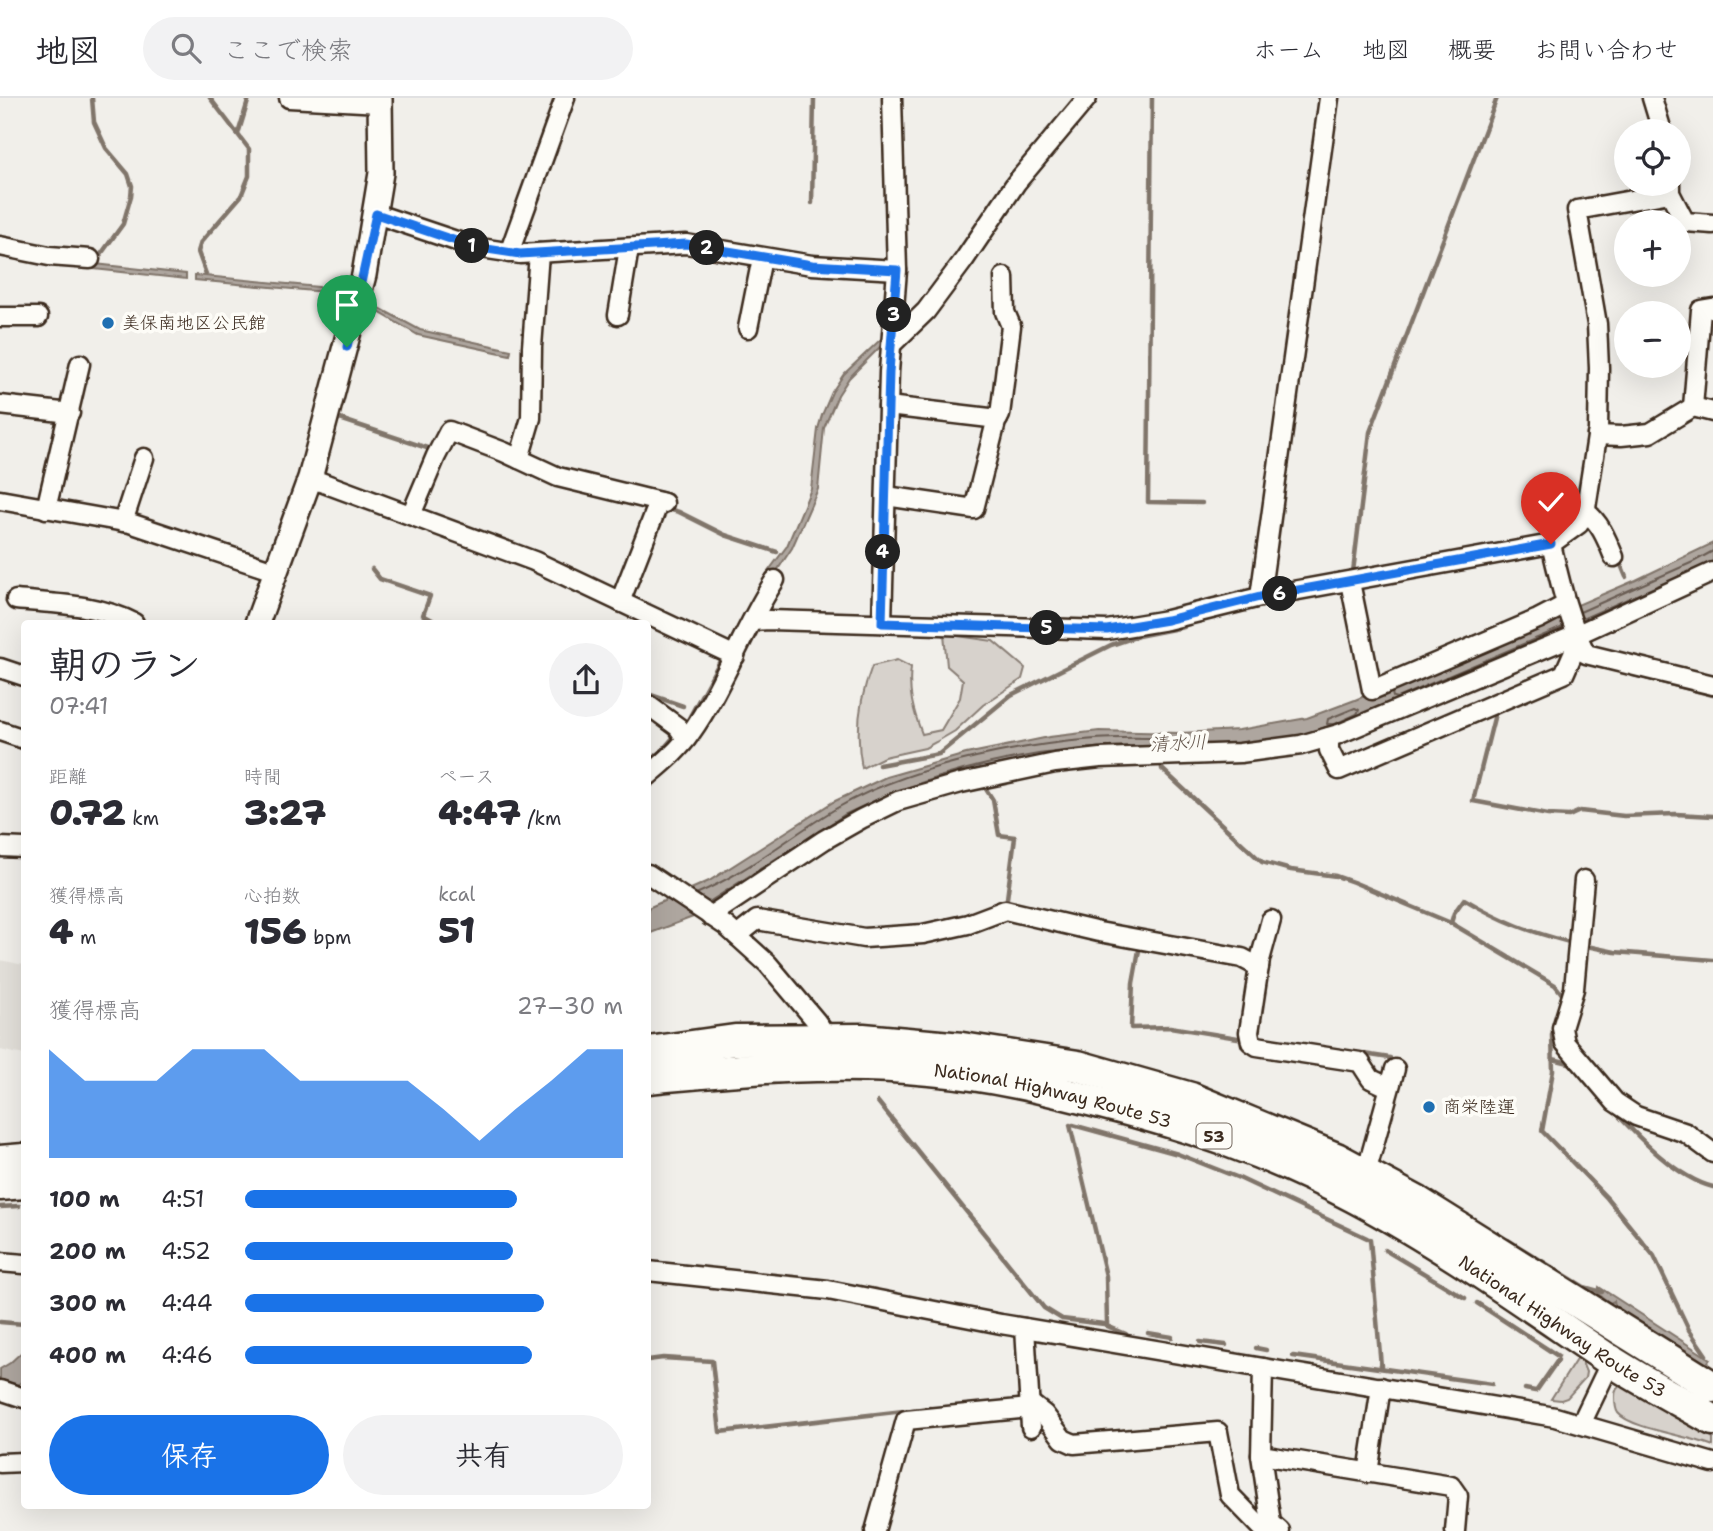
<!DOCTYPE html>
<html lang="ja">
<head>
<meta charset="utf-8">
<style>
  body { margin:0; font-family:"Shantell Sans","Klee One",sans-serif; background:#f2f2f3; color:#2b2b33; height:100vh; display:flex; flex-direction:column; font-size:26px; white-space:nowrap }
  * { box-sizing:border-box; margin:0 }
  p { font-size:23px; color:#7c7c81 }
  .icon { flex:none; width:38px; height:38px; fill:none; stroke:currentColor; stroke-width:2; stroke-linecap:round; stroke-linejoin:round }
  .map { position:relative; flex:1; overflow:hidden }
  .side { position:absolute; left:21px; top:522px; width:630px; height:889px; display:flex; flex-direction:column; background:#fff; border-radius:7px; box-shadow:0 7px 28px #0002 }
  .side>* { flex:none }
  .controls { position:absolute; left:1614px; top:21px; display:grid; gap:14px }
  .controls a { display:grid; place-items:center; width:77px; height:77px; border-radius:50%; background:#fff; box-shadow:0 7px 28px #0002; font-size:35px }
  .pin { position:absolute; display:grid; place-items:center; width:60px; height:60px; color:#fff; margin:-72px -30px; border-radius:50% 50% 50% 0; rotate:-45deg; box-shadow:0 0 7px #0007 }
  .pin .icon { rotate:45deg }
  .km { position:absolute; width:35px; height:35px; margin:-18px; border-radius:50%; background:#222; color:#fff; font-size:19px; line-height:35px; text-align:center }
  .round { display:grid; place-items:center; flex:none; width:74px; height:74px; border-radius:37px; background:#f2f2f3 }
  .head { display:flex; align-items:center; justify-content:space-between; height:119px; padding:0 28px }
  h1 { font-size:38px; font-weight:800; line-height:52px }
  .figures { display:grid; grid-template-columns:repeat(3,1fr); gap:10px; height:119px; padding:7px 28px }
  .figures div { display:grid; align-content:center }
  .figures b { font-size:35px; font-weight:800 }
  .figures small { font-size:19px; font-weight:400 }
  .figures p { font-size:19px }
  .chart { height:196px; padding:14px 28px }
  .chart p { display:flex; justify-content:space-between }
  .chart svg { width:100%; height:126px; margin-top:7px; fill:#1a73e8; opacity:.7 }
  .action { display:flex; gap:14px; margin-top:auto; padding:14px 28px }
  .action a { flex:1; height:80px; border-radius:42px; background:#1a73e8; color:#fff; font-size:28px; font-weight:800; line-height:80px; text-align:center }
  .action a+a { background:#f2f2f3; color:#2b2b33 }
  ul { padding:0 28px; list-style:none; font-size:23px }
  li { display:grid; grid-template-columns:112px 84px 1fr; align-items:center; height:52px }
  li i { height:18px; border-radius:9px; background:#1a73e8 }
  header { display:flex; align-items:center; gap:42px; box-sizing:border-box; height:98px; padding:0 35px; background:#fff; border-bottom:2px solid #e1e1e2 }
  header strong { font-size:33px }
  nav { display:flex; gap:38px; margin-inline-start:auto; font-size:24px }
  .search { width:490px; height:63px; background:#f2f2f3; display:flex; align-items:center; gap:18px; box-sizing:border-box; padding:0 24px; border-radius:38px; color:#7c7c81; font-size:26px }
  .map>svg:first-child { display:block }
</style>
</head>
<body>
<header>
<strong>地図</strong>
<div class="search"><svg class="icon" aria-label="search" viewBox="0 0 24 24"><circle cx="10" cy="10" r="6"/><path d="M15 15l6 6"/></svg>ここで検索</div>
<nav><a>ホーム</a><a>地図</a><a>概要</a><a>お問い合わせ</a></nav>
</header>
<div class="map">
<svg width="1713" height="1433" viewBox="0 0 1713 1433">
  <rect width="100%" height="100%" fill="#f1efea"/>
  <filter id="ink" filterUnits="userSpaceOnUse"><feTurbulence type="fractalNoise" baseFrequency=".0143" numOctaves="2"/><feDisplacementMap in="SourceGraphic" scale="14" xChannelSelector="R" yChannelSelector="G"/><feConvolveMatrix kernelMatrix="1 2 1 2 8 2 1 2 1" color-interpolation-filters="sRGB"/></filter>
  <g filter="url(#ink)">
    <!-- built -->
    <path fill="#e3e0da" d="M0,862l24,5v90l-24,-5z"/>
    <!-- green -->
    <g fill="#d7d2cc" stroke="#897e75" stroke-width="2">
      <path d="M944,536l49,7 32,27 -3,11 -39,26 -28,26 -19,11 -11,6 -41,9 -22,11c-7,-36 -3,-69 10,-102l25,-6 14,7c-3,25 2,43 11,67l19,-4 19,-32 3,-18 -16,-14z"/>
      <path d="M1579,1257l7,17 -1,6 -18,20 -6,2 -10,-1z"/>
      <path d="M1623,1286l67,37 23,17v8c-21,-10 -82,-17 -95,-33 -3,-4 -3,-12 -3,-16 0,-7 2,-10 8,-13z"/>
    </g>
    <!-- water -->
    <g fill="#aea69f" stroke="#80746b" stroke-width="2">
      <path d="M49,161l137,15v5l-138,-15z"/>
      <path d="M195,177l155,15 -4,4 -151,-14z"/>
      <path d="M945,184l-96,96 -11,17 -14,33 -6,61 -26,59 -27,41 -77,140 -40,39v-8l12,-9 26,-30 57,-105 24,-43 20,-27 24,-57 7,-60 4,-14 10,-23 12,-18 37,-35 17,-9z"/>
      <path d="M370,205l50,27 91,20 -1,5 -92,-20 -48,-28z"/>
      <path d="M1713,445v25l-375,162 -141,23 -270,35 -212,118 -22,11 -45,17v-26l61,-27 124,-79 53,-25 80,-23 83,-17 50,-6 81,2 59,-3 68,-12 48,-18 281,-120z"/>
      <path d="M1599,1189l111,72 -4,6 -91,-58 -1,-6 -4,2 -12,-9z"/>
      <path d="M24,1252v30l-24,18v-29l10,-6z"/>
    </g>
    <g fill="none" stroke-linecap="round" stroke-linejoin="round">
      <!-- shore -->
      <g stroke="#695c52" stroke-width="2">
        <path d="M1580,514l113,-50 20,-11"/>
        <path d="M1582,521l75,-33"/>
        <path d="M1392,595l1,4 4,1 166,-71"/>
        <path d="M1355,610l4,2 -2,4 -22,10h-8l1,-5z"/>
        <path d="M906,690c78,-28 163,-43 246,-42"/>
        <path d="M823,731l21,-14 41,-19"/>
        <path d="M696,796c51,-21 94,-58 141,-86 82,-48 235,-77 329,-69l4,2 -2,4"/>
        <path d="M709,804l71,-46"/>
      </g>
      <!-- stream -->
      <g stroke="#80746b" stroke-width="4.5">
        <path d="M92,0l2,24 12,26 22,26 4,12 -1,10 -8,28 -27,37"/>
        <path d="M1152,0l-4,404 54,1"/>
        <path d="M238,36l11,-36"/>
        <path d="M812,105l2,-105"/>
        <path d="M206,176l-8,-22 3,-10 40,-46 8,-20v-27l-39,-51"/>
        <path d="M340,321l93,31v-2"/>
        <path d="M664,410l15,4 46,23 52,17"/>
        <path d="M1619,462l7,17"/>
        <path d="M372,471l8,10 50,17 -7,19 15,8"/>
        <path d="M1348,475l5,-1 17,-140 127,-334"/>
        <path d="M1619,573l94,24"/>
        <path d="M648,596l35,12"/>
        <path d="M1496,612l-23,91 75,14 21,1 11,-5 44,5 52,-2 37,2"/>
        <path d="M1162,663v8l100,93 29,8 45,6 17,6 98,41 104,62 10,13"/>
        <path d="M879,667l60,-11 72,-59 100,-50 27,-9 46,-9"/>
        <path d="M980,689l4,-1 9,14 6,35 16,2 -9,69"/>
        <path d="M1451,825l3,-10 10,-14c39,23 66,33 109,44"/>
        <path d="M1582,847l33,7 98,8"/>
        <path d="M1139,852l-6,33 -2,45 39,-1 74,12"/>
        <path d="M1557,918l-5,19 1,36 -11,60 65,67 47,58 35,74 17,25"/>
        <path d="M1357,955l33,5"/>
        <path d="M1553,961l20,5"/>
        <path d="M878,1004l166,206 18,11 42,5"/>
        <path d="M1615,1014c25,27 62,66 98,75"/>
        <path d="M1070,1027l36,151 1,48"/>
        <path d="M1073,1027l105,29 61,24 128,60"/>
        <path d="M0,1109l19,-1"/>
        <path d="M1370,1141l11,127"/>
        <path d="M1508,1142l76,47 18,5"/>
        <path d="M1385,1152l80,48"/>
        <path d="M1477,1205l81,53"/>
        <path d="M0,1224l24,2"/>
        <path d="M1107,1228l19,8"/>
        <path d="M1148,1235l24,4"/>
        <path d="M1200,1244l26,3"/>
        <path d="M1256,1250l10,2"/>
        <path d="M1293,1258l199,28"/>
        <path d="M648,1262l15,-2 49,3 8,71 210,-24"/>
        <path d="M1525,1291l10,2"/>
        <path d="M1537,1292l21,-30"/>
      </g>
      <defs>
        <g id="minor">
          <path d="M289,0l91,5"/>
          <path d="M1652,0l10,33"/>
          <path d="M1670,86v9l15,29 28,2"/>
          <path d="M376,116l98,33 46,7 166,-10 126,21 85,5"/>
          <path d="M0,148l49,10 41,3"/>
          <path d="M509,155l56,-155"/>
          <path d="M618,217l11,-67"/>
          <path d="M0,219h38"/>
          <path d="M748,230l14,-70"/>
          <path d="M892,246l34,-33 38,-51 52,-77 71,-85"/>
          <path d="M0,307l70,8"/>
          <path d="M888,308l110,13"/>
          <path d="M1693,309l8,-97 12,-2"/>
          <path d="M1597,337l24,1 29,-3 43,-26 20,5"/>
          <path d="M519,361l12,-41 1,-71 7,-94"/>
          <path d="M310,380l224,83 201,95"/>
          <path d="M886,398l88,13 22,-87 4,-7 11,-89 -6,-14 -1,-35"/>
          <path d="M0,402l130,23 147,49"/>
          <path d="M46,411l34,-145"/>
          <path d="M1585,413c15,11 22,29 29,46"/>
          <path d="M411,417l25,-59 13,-25 55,21 54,25 106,26"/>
          <path d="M123,424l21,-64"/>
          <path d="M1551,446c9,38 17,75 35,110l127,31"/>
          <path d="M1350,484l22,108 166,-71 27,-14"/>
          <path d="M1260,499l69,-499"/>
          <path d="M16,502c40,4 82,4 118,23"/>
          <path d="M620,504l39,-100"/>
          <path d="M752,523l17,-1 338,10 60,-10 93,-23 291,-53 28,-20 7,-16 12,-78 1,-62 -2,-44 -20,-114 93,-17"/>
          <path d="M882,525l7,-251 8,-102 -5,-172"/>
          <path d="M0,570l24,8"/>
          <path d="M648,607l30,22 8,12"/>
          <path d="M0,633l24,8"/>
          <path d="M1329,639v13l10,20 225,-96 15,-34"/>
          <path d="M648,678c15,-13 31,-26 42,-42 34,-48 53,-105 85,-154"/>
          <path d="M0,749l24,1"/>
          <path d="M648,776l78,52 42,38 48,57 15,21"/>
          <path d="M1584,782l-10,109 -12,39 3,15 50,59 21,14 50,17 27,20"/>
          <path d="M710,818l114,-76 37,-21 37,-18 63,-18 94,-20 45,-5 140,-5 61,-8 38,-11 237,-99 137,-63"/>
          <path d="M1271,822l-11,40 -11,72 2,10 6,4 103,16 11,17 17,8"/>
          <path d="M737,838l20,-16 107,18 59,-4 45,-10 37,-14 94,22 143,26 17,9"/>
          <path d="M1364,1082l31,-111"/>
          <path d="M0,1164l24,2"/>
          <path d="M648,1173l180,19 173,34 554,93 158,46"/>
          <path d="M1025,1230l6,99"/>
          <path d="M1263,1270l-2,87 10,68 9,8"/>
          <path d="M0,1292l24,8"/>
          <path d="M1030,1305l14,11 19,25 11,5 144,-12 12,63 35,36"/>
          <path d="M1581,1326l33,-69"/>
          <path d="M1261,1357l190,31 7,10 -3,35"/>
          <path d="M0,1365l24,-1"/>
          <path d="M1368,1375l13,-86"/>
          <path d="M875,1433l31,-111 124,-12"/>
        </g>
        <path id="tertiary" d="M257,525l53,-145 54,-203 17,-102 -1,-75"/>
        <g id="trunk">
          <path d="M648,954l87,-12 128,-1 99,9 116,18 113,32 145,60 82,44 295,185"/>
          <path id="s1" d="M648,980c93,-9 189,-18 282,-8 59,5 114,18 171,33 90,23 170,50 253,94 89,47 171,106 254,162 34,22 70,41 105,61"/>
          <path d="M0,1063l24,-2"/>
          <path d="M0,1087l24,-2"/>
        </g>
      </defs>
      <!-- minor casing -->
      <use href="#minor" stroke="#3b2a1e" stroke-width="23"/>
      <!-- tertiary casing -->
      <use href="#tertiary" stroke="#3b2a1e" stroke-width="28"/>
      <!-- trunk casing -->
      <use href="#trunk" stroke="#3b2a1e" stroke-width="35"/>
      <!-- minor -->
      <use href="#minor" stroke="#fdfcf7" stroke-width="18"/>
      <!-- tertiary -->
      <use href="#tertiary" stroke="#fdfcf7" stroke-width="23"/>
      <!-- trunk -->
      <use href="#trunk" stroke="#fdfcf7" stroke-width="30"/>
    </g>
  </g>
  <g fill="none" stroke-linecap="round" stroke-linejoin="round" filter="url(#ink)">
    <defs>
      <path id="route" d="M347,249l29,-133 98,33 46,7 166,-10 126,21 85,5 -8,102 -7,251 225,7 60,-10 93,-23 291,-53"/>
    </defs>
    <!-- route casing -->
    <use href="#route" stroke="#fff" stroke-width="14"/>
    <!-- route -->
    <use href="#route" stroke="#1a73e8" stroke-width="9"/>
  </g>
  <!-- markers -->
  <g fill="#1f6fb2" stroke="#fdfcf7" stroke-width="2.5">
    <circle cx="108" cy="225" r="7"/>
    <circle cx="1429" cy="1009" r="7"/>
  </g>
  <g text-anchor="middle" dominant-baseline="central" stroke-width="7" stroke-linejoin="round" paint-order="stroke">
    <!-- shield labels -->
    <rect fill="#fdfcf7" stroke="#75695f" stroke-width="2" x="1196.5" y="1025.5" width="35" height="25" rx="5"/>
    <g font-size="16" font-weight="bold" fill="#3b2a1e">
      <text x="1214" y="1038">53</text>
    </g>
    <!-- poi labels -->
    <g font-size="18" fill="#3b2a1e" stroke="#fdfcf7" text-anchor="start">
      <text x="122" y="225">美保南地区公民館</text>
      <text x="1443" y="1009">商栄陸運</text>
    </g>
    <!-- street labels -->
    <g font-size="18" fill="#3b2a1e" stroke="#fdfcf7">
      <text stroke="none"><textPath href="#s1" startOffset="408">National Highway Route 53</textPath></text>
      <text stroke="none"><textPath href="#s1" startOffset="973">National Highway Route 53</textPath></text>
    </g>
    <!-- water labels -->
    <g font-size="19" font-style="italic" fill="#63554b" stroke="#fdfcf7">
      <text transform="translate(1178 645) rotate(-3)">清水川</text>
    </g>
  </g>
</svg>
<div class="controls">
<a><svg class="icon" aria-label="locate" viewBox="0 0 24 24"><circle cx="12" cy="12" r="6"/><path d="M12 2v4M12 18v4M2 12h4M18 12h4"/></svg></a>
<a>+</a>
<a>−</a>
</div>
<div class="pin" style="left:347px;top:249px;background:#1e9e55"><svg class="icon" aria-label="arrive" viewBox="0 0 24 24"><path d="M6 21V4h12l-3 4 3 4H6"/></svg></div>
<div class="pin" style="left:1551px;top:446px;background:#d93025"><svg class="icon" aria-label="check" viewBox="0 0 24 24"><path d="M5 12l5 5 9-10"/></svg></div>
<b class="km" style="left:472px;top:148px">1</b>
<b class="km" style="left:707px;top:150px">2</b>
<b class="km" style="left:894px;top:217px">3</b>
<b class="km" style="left:883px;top:454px">4</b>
<b class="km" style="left:1047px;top:530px">5</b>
<b class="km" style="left:1280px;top:496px">6</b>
<section class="side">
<div class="head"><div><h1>朝のラン</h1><p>07:41</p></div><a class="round"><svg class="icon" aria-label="share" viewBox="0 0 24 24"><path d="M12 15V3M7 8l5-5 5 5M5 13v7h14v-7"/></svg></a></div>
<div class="figures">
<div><p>距離</p><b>0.72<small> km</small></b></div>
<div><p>時間</p><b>3:27</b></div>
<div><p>ペース</p><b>4:47<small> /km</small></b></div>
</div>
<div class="figures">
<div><p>獲得標高</p><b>4<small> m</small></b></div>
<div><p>心拍数</p><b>156<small> bpm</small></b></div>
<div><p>kcal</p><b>51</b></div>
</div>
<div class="chart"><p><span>獲得標高</span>27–30 m</p>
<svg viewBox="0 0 160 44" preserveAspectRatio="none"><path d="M0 44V6L10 17L20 17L30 17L40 6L50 6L60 6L70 17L80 17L90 17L100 17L110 27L120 38L130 27L140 17L150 6L160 6V44z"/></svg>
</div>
<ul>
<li><b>100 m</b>4:51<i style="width:72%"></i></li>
<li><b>200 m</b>4:52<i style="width:71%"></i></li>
<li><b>300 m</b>4:44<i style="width:79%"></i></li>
<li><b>400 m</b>4:46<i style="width:76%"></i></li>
</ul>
<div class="action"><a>保存</a><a>共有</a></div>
</section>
</div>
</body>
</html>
